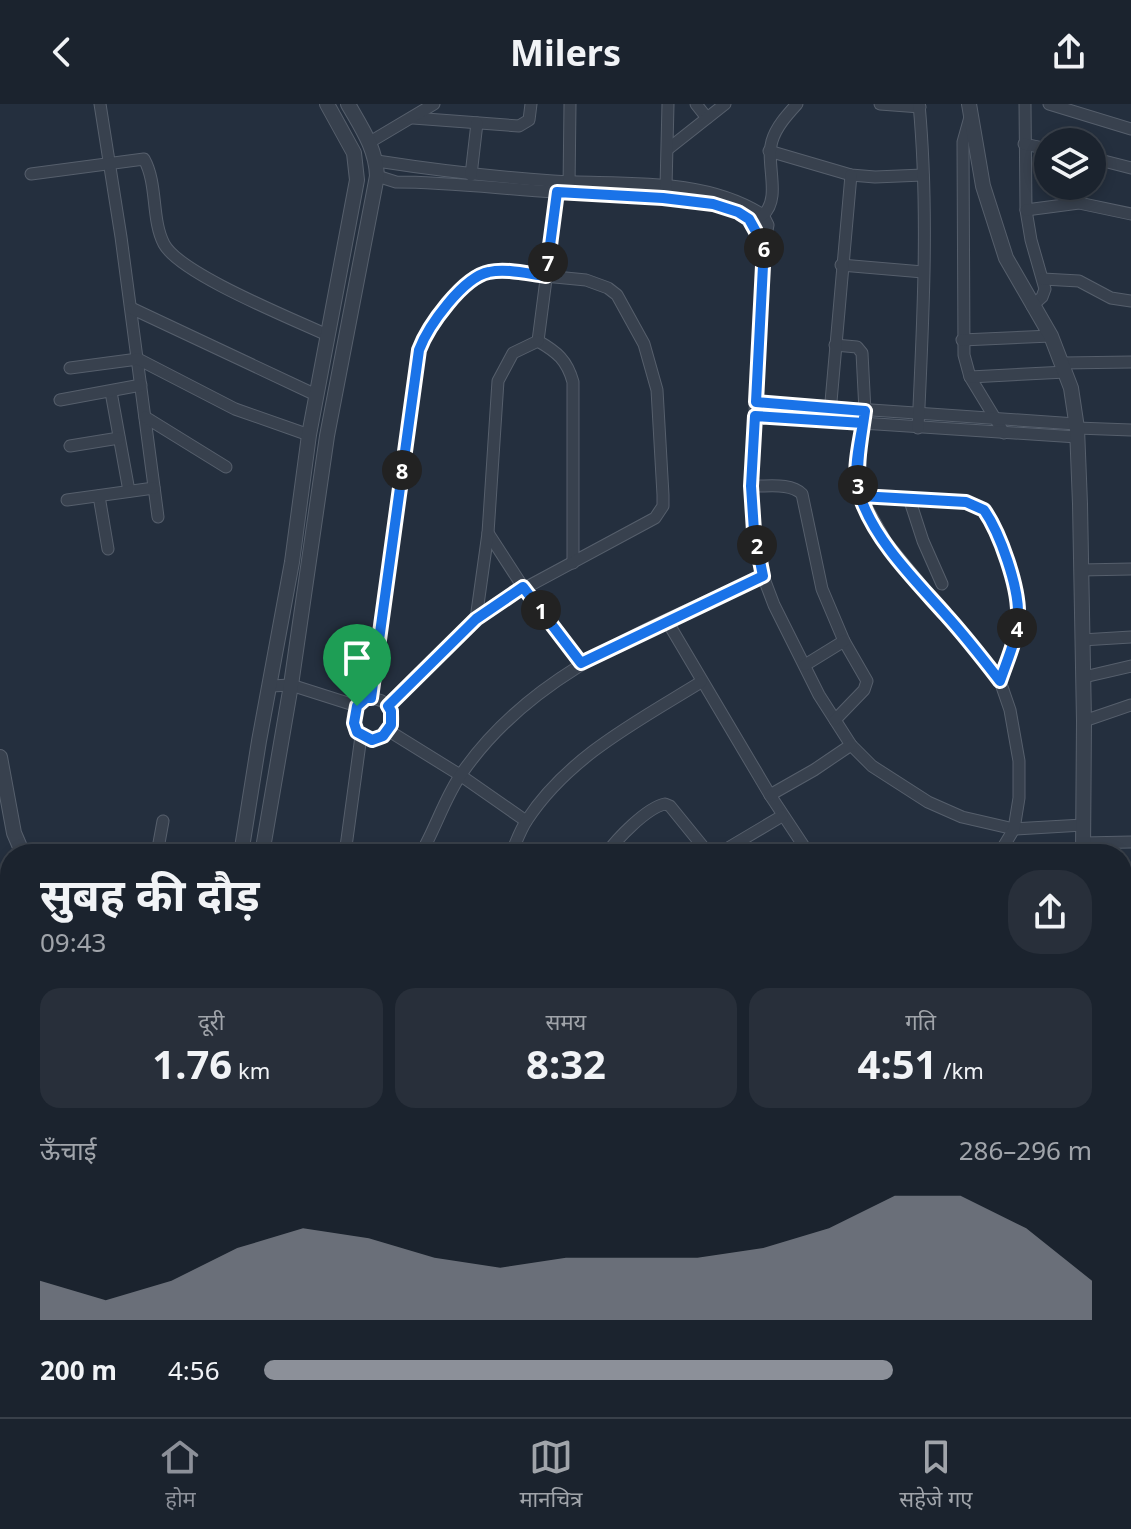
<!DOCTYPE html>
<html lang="hi">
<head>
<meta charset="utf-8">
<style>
  body { margin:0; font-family:"Noto Sans","Noto Sans Devanagari",sans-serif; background:#282f3a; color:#f1f3f6; height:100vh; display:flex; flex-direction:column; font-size:30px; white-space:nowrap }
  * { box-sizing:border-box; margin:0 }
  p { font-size:26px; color:#a0a4aa }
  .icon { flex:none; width:44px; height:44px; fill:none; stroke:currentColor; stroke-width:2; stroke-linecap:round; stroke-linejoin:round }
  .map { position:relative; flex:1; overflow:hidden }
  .details { position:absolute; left:0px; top:740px; width:1132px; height:574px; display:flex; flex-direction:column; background:#1b232e; border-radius:32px 32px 0 0; box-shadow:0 4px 12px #0003,0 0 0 2px #39404a }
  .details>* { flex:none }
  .buttons { position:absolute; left:1034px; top:24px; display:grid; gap:16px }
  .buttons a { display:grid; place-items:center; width:72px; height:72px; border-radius:50%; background:#1b232e; box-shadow:0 4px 12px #0003,0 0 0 2px #39404a; font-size:40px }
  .pin { position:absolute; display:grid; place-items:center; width:68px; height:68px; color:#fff; margin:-82px -34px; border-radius:50% 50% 50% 0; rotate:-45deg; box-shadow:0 0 8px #0007 }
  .pin .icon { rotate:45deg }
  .km { position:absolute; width:40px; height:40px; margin:-20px; border-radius:50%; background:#222; color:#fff; font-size:22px; line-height:40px; text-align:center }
  .round { display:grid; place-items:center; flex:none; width:84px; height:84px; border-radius:32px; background:#282f3a }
  .headline { display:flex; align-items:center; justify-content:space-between; height:136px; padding:0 40px }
  h1 { font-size:44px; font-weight:700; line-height:60px }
  .metrics { display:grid; grid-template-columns:repeat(3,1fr); gap:12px; height:136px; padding:8px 40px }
  .metrics div { display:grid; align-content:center; border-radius:20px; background:#282f3a; text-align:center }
  .metrics b { font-size:40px; font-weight:700 }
  .metrics small { font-size:22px; font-weight:400 }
  .metrics p { font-size:22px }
  .chart { height:224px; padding:16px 40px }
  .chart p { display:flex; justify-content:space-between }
  .chart svg { width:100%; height:144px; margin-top:8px; fill:#8c9099; opacity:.7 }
  ul { padding:0 40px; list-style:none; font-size:26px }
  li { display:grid; grid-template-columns:128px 96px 1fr; align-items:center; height:60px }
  li i { height:20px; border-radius:10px; background:#8c9099 }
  header { display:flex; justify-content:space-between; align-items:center; height:104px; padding:0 40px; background:#1b232e; font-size:36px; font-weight:700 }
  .tab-bar { display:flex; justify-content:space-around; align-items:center; height:112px; border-top:2px solid #39404a; background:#1b232e; font-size:22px; color:#a0a4aa }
  .tab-bar a { display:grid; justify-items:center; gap:4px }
  .tab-bar .on { color:#8c9099 }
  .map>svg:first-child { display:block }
</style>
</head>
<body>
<header><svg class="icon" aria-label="back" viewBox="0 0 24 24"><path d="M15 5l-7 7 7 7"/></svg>Milers<svg class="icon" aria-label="share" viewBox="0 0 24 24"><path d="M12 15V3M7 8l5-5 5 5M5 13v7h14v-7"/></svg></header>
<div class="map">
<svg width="1131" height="1313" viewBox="0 0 1131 1313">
  <rect width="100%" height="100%" fill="#242f3e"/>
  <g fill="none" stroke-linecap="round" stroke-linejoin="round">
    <defs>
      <g id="minor">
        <path d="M100,0l21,133 37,280"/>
        <path d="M696,0l11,14"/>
        <path d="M880,0l40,3"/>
        <path d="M1025,0l1,106 5,30 14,49 -3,8 -10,9"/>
        <path d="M1049,0l82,25"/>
        <path d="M970,13l-7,25 1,213 6,22 34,56"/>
        <path d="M413,14l106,8 10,-6 2,-16"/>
        <path d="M370,38l64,-38"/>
        <path d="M1024,40l24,5"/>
        <path d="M668,45l57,-45"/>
        <path d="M769,47l82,24 24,2 48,-2"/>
        <path d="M1092,54l39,10"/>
        <path d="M377,57c58,9 117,16 176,20 68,4 150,-5 210,34l5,10 -4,21 -13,240 3,45 9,45 11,29 45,90 32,50 21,21 56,36 34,15 52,12 69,-4"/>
        <path d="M31,70l113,-15c14,25 7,60 20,85 16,30 129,75 163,91"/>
        <path d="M471,71l6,-52"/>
        <path d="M377,72l19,6c54,0 107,7 160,10 43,3 157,2 189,23 10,7 11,22 19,31"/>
        <path d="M666,83l2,-83"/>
        <path d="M569,84l1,-84"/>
        <path d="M1026,106l53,-7 52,11"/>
        <path d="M763,111c19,-17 2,-52 9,-74 4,-14 15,-26 25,-37"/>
        <path d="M841,161l82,7"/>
        <path d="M1043,175l36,2 32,17 20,3"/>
        <path d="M131,204l185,87"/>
        <path d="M962,236l89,-4"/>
        <path d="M538,237c19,11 29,19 35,41v181"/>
        <path d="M538,237l20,-154"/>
        <path d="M835,241l22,2 5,6 3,58 -9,63 4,22 26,46 114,139 10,29 9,51v37l-5,31 -15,25"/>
        <path d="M1063,259l68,-1"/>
        <path d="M70,264l68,-9 97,50 74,26"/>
        <path d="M970,273l96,-5"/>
        <path d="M111,288l18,99"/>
        <path d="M60,296l81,-15"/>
        <path d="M756,298l320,22"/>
        <path d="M830,309l21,-238"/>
        <path d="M755,312l322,21"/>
        <path d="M145,313l81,50"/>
        <path d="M918,324c5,-107 11,-217 1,-324"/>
        <path d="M1077,324l54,2"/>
        <path d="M70,342l49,-8"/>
        <path d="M751,382c15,1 39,-4 51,8l20,95 22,52 23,40 -3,9 -29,30"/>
        <path d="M99,392l9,53"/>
        <path d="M860,392l106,6 18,8c16,24 37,80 34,109 -2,21 -11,42 -18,62"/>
        <path d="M909,394l14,43 19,43"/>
        <path d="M67,396l87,-12"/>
        <path d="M488,429l35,54 58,76"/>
        <path d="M1081,466l50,-1"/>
        <path d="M476,515l12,-86 10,-152 15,-28 25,-12"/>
        <path d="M667,517l103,174 39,59"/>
        <path d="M1082,536l49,-3"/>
        <path d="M805,561l39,-24"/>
        <path d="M1084,573l47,-11"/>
        <path d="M271,582l20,-1 66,21"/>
        <path d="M371,594l48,-348c11,-29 44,-72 75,-79l92,9 22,8 9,7 27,49 13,46 6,105v11l-8,12 -156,84 -23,17 -88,87"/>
        <circle cx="373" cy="615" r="20"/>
        <path d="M1084,617l47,-16"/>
        <path d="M389,627l71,44 66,46"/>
        <path d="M770,691l44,-25 37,-25"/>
        <path d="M1083,739l48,-1"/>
        <path d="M158,746l23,4"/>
        <path d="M157,750l6,-33"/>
        <path d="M345,750l16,-118"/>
        <path d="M425,750l1,-10c12,-23 21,-50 36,-71 71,-103 191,-146 301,-197"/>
        <path d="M511,750c5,-11 9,-24 16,-34 42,-64 111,-99 174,-138"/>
        <path d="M606,750c11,-15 40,-46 59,-50l5,2 39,48"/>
        <path d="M718,750l64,-38"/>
        <path d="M1122,831h9"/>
        <path d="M1122,1055l9,1"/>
        <path d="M1122,1106l9,2"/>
        <path d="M1122,1184h9"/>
        <path d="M1122,1247h9"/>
        <path d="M903,1304l1,9"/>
        <path d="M1065,1310l66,2"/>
        <path d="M249,1313l2,-9"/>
        <path d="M412,1313l3,-9"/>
        <path d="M544,1313l4,-9"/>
        <path d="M784,1313l2,-9"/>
        <path d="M1013,1313l3,-9"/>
      </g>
      <g id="tertiary">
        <path d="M969,0l14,82 23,72 45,78 20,52 6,40 3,76 4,217 -1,133"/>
        <path d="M0,653l14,76 9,21"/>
        <path d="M241,750l18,-113 33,-179 17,-127 48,-255 -3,-27 -27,-49"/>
        <path d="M262,750l29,-169 36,-249 50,-260c-1,-28 -16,-49 -29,-72"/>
        <path d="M1065,1304v9"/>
        <path d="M148,1313l1,-9"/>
        <path d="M166,1313l1,-9"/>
      </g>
    </defs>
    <!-- minor casing -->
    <use href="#minor" stroke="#565f6c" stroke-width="13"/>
    <!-- tertiary casing -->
    <use href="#tertiary" stroke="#565f6c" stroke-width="16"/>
    <!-- minor -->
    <use href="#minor" stroke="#38414e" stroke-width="11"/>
    <!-- tertiary -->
    <use href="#tertiary" stroke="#38414e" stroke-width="14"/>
    <!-- rail -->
    <g stroke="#5a6575" stroke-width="3" stroke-dasharray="8 8" stroke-linecap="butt">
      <path d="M0,1005l9,60"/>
      <path d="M0,1053l10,71"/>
      <path d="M37,1304l1,9"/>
    </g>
  </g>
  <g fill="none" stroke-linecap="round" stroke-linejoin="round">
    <defs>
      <path id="route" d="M357,602l-3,17 3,9 15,8 11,-4 8,-11v-14l-3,-5 88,-87 47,-32 58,76 182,-87 -9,-45 -3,-45 4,-70 108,7c-4,24 -11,50 -3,73 15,45 55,84 86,119 19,21 37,44 54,66 7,-21 18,-44 18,-66 1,-28 -18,-82 -34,-105l-18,-8 -106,-6c-5,-30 1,-56 5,-85l-109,-9 8,-156 -15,-27 -11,-7 -25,-8 -50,-6 -106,-6 -11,84c-17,-2 -40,-8 -57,-4 -26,5 -61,54 -70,78l-48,348h-5l-9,8"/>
    </defs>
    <!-- route casing -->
    <use href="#route" stroke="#fff" stroke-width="16"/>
    <!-- route -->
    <use href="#route" stroke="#1a73e8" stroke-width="10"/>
  </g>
</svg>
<div class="buttons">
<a><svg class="icon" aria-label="layers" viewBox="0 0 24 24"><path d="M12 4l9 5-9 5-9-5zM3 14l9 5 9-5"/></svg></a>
</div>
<div class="pin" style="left:357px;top:602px;background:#1e9e55"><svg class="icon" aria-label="arrive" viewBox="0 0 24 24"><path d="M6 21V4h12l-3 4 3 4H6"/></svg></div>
<b class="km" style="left:541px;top:506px">1</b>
<b class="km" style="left:757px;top:441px">2</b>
<b class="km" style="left:858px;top:381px">3</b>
<b class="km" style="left:1017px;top:524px">4</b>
<b class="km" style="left:764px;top:144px">6</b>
<b class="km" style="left:548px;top:158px">7</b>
<b class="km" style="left:402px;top:366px">8</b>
<section class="details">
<div class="headline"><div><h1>सुबह की दौड़</h1><p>09:43</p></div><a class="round"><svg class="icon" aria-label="share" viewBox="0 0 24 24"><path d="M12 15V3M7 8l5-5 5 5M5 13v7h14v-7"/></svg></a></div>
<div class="metrics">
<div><p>दूरी</p><b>1.76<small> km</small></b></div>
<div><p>समय</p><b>8:32</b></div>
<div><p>गति</p><b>4:51<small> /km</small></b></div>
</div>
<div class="chart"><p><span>ऊँचाई</span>286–296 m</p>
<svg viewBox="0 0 160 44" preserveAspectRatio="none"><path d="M0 44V32L10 38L20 32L30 22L40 16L50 19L60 25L70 28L80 25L90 25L100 25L110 22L120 16L130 6L140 6L150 16L160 32V44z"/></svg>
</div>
<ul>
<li><b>200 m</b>4:56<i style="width:76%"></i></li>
</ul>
</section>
</div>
<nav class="tab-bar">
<a class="on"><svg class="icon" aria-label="home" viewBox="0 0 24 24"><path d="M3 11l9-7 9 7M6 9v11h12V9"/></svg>होम</a>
<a><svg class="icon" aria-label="map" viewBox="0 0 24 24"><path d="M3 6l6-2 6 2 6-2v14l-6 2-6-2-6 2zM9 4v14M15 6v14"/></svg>मानचित्र</a>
<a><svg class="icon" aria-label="saved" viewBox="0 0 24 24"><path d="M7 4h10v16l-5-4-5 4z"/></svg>सहेजे गए</a>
</nav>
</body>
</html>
